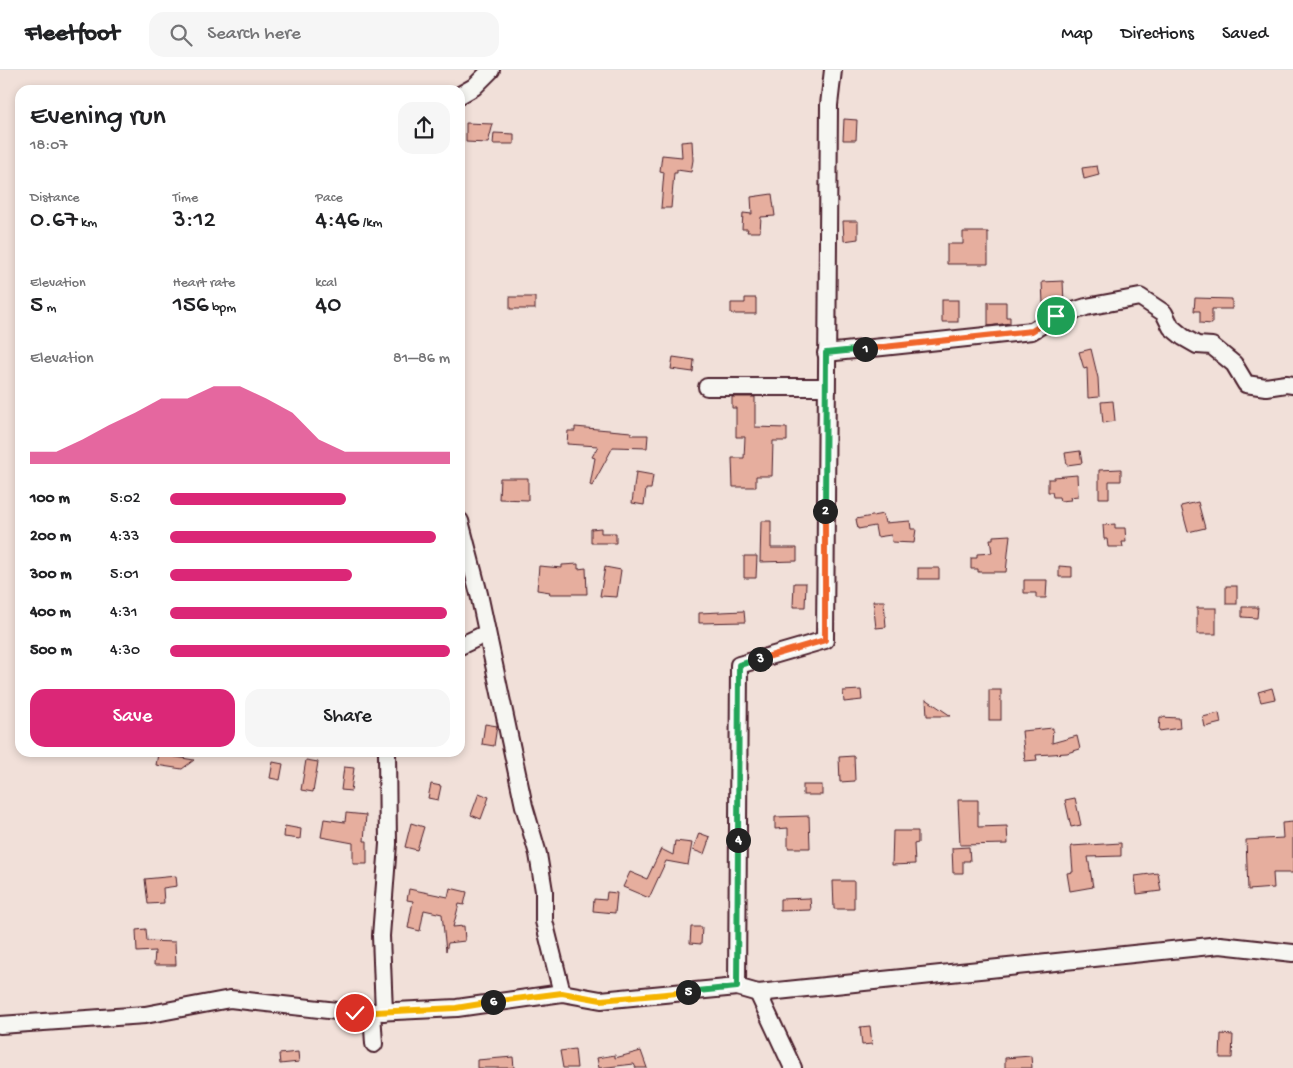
<!DOCTYPE html>
<html lang="en">
<head>
<meta charset="utf-8">
<style>
  body { margin:0; font-family:"Gochi Hand",sans-serif; background:#f6f6f6; color:#202124; height:100vh; display:flex; flex-direction:column; font-size:19px; white-space:nowrap }
  * { box-sizing:border-box; margin:0 }
  p { font-size:16px; color:#757577 }
  .icon { flex:none; width:28px; height:28px; fill:none; stroke:currentColor; stroke-width:2; stroke-linecap:round; stroke-linejoin:round }
  .map { position:relative; flex:1; overflow:hidden }
  .panel { position:absolute; left:15px; top:15px; width:450px; height:672px; display:flex; flex-direction:column; background:#fff; border-radius:15px; box-shadow:0 2px 8px #0003 }
  .panel>* { flex:none }
  .pin { position:absolute; display:grid; place-items:center; width:42px; height:42px; color:#fff; margin:-21px; border:2px solid #fff; border-radius:50%; box-shadow:0 1px 5px #0007 }
  .km { position:absolute; width:25px; height:25px; margin:-12px; border-radius:50%; background:#222; color:#fff; font-size:14px; line-height:25px; text-align:center }
  .round { display:grid; place-items:center; flex:none; width:52px; height:52px; border-radius:15px; background:#f6f6f6 }
  .overview { display:flex; align-items:center; justify-content:space-between; height:85px; padding:0 15px }
  h1 { font-size:28px; font-weight:600; line-height:38px }
  .figures { display:grid; grid-template-columns:repeat(3,1fr); gap:8px; height:85px; padding:5px 15px }
  .figures div { display:grid; align-content:center }
  .figures b { font-size:25px; font-weight:600 }
  .figures small { font-size:14px; font-weight:400 }
  .figures p { font-size:14px }
  .chart { height:140px; padding:10px 15px }
  .chart p { display:flex; justify-content:space-between }
  .chart svg { width:100%; height:90px; margin-top:5px; fill:#db2777; opacity:.7 }
  .button { display:flex; gap:10px; margin-top:auto; padding:10px 15px }
  .button a { flex:1; height:58px; border-radius:15px; background:#db2777; color:#fff; font-size:20px; font-weight:600; line-height:58px; text-align:center }
  .button a+a { background:#f6f6f6; color:#202124 }
  ul { padding:0 15px; list-style:none; font-size:16px }
  li { display:grid; grid-template-columns:80px 60px 1fr; align-items:center; height:38px }
  li i { height:12px; border-radius:6px; background:#db2777 }
  header { display:flex; align-items:center; gap:30px; box-sizing:border-box; height:70px; padding:0 25px; background:#fff; border-bottom:1px solid #e0e0e0 }
  header strong { font-size:24px }
  nav { display:flex; gap:28px; margin-inline-start:auto; font-size:18px }
  .search { width:350px; height:45px; background:#f6f6f6; display:flex; align-items:center; gap:12px; box-sizing:border-box; padding:0 18px; border-radius:15px; color:#757577; font-size:19px }
  .map>svg:first-child { display:block }
</style>
</head>
<body>
<header>
<strong>Fleetfoot</strong>
<div class="search"><svg class="icon" aria-label="search" viewBox="0 0 24 24"><circle cx="10" cy="10" r="6"/><path d="M15 15l6 6"/></svg>Search here</div>
<nav><a>Map</a><a>Directions</a><a>Saved</a></nav>
</header>
<div class="map">
<svg width="1293" height="998" viewBox="0 0 1293 998">
  <rect width="100%" height="100%" fill="#f1e0d9"/>
  <filter id="ink" filterUnits="userSpaceOnUse"><feTurbulence type="fractalNoise" baseFrequency=".02" numOctaves="2"/><feDisplacementMap in="SourceGraphic" scale="10" xChannelSelector="R" yChannelSelector="G"/><feConvolveMatrix kernelMatrix="1 2 1 2 8 2 1 2 1" color-interpolation-filters="sRGB"/></filter>
  <g filter="url(#ink)">
    <!-- building -->
    <g fill="#e6ae9e" stroke="#4a1f2b">
      <path d="M844,49l13,1 -1,20h-13z"/>
      <path d="M466,53l27,1 -5,19 -22,-1z"/>
      <path d="M494,63l20,1v10h-21z"/>
      <path d="M692,71l1,19 -2,12 -14,-2v3h-3l-3,35h-10l3,-36 -4,-1 2,-16 20,2 -1,-15z"/>
      <path d="M1097,96l2,9 -15,4 -2,-11z"/>
      <path d="M772,124l3,22 -14,1 -1,15h-13l1,-3h-6l1,-16 9,1 -1,-17z"/>
      <path d="M843,151h15v18l-14,2z"/>
      <path d="M963,162h25v32h-41v-20h16z"/>
      <path d="M1063,211l1,22h-21l-1,-21z"/>
      <rect x="510" y="227" width="25" height="12"/>
      <path d="M745,228h11v16h-25v-11h14z"/>
      <path d="M1195,228l37,1v10h-20v15l-12,-1v-12h-6z"/>
      <rect x="942" y="230" width="16" height="22"/>
      <path d="M988,232h18v15h4v6l-22,3z"/>
      <path d="M1091,279l7,29 1,19 -11,1 -1,-30 -3,1 -5,-17z"/>
      <path d="M673,287l21,3 -1,12 -22,-3z"/>
      <path d="M732,327h23v30l32,1v13h-14l-1,35h-16v11h-23l-1,-29h12l1,-21h-9v-29h-4z"/>
      <path d="M1113,331l2,20 -12,2 -2,-21z"/>
      <path d="M575,357l56,5v3h17l-1,13 -34,-1 -21,39 -2,-1 5,-27 -3,-1 6,-11 -31,-2 1,-13h7z"/>
      <path d="M1080,381l2,12 -15,2 -2,-12z"/>
      <path d="M1121,399v12h-12v17h-10v-28z"/>
      <path d="M636,402l17,3 -2,14h-5l-2,16 -12,-2z"/>
      <path d="M1077,405l1,21 -8,1 1,3 -11,1 -1,-4h-6l-1,-5h-4v-13h6v-2z"/>
      <path d="M500,408h28v22l-29,-1z"/>
      <path d="M1198,432l7,26 -17,4 -7,-26z"/>
      <path d="M883,444l2,9 25,-2 1,8h5l-2,14 -22,-1 -1,-7 -14,2 -2,-11 -17,3 -2,-10z"/>
      <path d="M761,451h10v27h26v13l-37,1z"/>
      <path d="M1115,454v4h10l1,14h-4l1,5h-15l-1,-8h-3l-1,-14z"/>
      <path d="M601,458v5h15v10h-25v-14z"/>
      <path d="M1010,465l-4,37h-28v-3h-7v-11h6v-4l15,-1 -2,-14h3v-3z"/>
      <path d="M744,486h13l-1,22h-12z"/>
      <path d="M578,494v5l8,-1 1,26h-38l1,-2 -13,-2 2,-24 23,2v-3z"/>
      <path d="M1059,496l13,1v10h-13z"/>
      <path d="M605,497l16,3 -4,27 -17,-1z"/>
      <rect x="918" y="498" width="21" height="11"/>
      <path d="M1024,510h23l-1,18h-10v-5h-12z"/>
      <path d="M794,513h12l-1,24h-12z"/>
      <rect x="1226" y="516" width="11" height="18"/>
      <path d="M873,531h11l2,26 -10,1z"/>
      <path d="M1242,537h16l-1,11 -15,-1z"/>
      <rect x="1197" y="538" width="19" height="26"/>
      <path d="M744,541l1,11 -46,1v-10z"/>
      <path d="M1272,618l3,11 -14,3 -3,-10z"/>
      <path d="M861,620l1,10 -18,2 -1,-11z"/>
      <rect x="989" y="620" width="12" height="30"/>
      <path d="M926,629l25,17h-24z"/>
      <path d="M1219,643l2,10 -16,4 -2,-10z"/>
      <path d="M1160,647l19,1 1,10 -21,3z"/>
      <path d="M485,654l12,2 -3,20 -12,-2z"/>
      <path d="M1053,658l-1,15 25,-7 3,13 -13,4 -31,2 1,5 -12,1 -3,-30z"/>
      <path d="M158,684l36,6 -12,9 -26,-4z"/>
      <path d="M854,686l1,25 -15,1 -1,-25z"/>
      <path d="M306,690l12,2 -5,30 -12,-2z"/>
      <path d="M273,692l10,2 -3,16 -10,-2z"/>
      <path d="M344,697l10,1 -3,23 -10,-1z"/>
      <path d="M431,714l10,2 -3,14 -10,-2z"/>
      <rect x="803" y="715" width="19" height="10"/>
      <path d="M479,723l10,4 -8,22 -10,-4z"/>
      <path d="M1075,728l6,27 -10,2 -6,-27z"/>
      <path d="M958,730h20v27l29,-1 1,18 -48,1z"/>
      <path d="M346,743l20,2 -2,26h3v23h-14v-21l-32,-6 3,-18 21,3z"/>
      <path d="M809,746l1,32h-22v-20l-13,1v-12z"/>
      <path d="M1293,752v51h-20l1,15 -26,2 -2,-50 37,-2 -1,-15z"/>
      <path d="M411,753l13,4 -7,23 -12,-3z"/>
      <path d="M285,756l16,3 -1,10 -16,-2z"/>
      <path d="M893,761h25v12l-4,1 1,20 -23,1z"/>
      <path d="M699,763l11,4 -6,17 -11,-4z"/>
      <path d="M675,771l17,2 -4,22 -22,-4 -17,37 -26,-11 7,-15 17,7 14,-30 12,6z"/>
      <path d="M1121,773v13l-33,1 5,30 -23,4 -3,-18 6,-1 -2,-26z"/>
      <path d="M969,777l1,14h-7v12h-10l-1,-25z"/>
      <path d="M1158,803l3,18 -24,3 -2,-18z"/>
      <path d="M176,806l1,10 -14,2 1,15 -16,1 -3,-25z"/>
      <path d="M833,811h21v28h-20z"/>
      <path d="M450,818l17,4 -3,13 -5,-1 -6,23 11,-1 1,15 -17,2 -2,8 -4,-37 -18,-4 -4,21 -12,-3 5,-27 -6,-1 2,-11 39,8z"/>
      <path d="M607,822l10,1 -2,20 -22,-2 1,-12 12,1z"/>
      <path d="M810,828l1,12 -31,1v-12z"/>
      <path d="M691,857h11l-1,17 -11,-1z"/>
      <path d="M146,859l1,12 28,1 1,23h-22l1,-14 -18,1 -1,-22z"/>
      <path d="M870,956l2,18 -10,1 -2,-18z"/>
      <path d="M1221,964l12,1 -1,23h-12z"/>
      <path d="M575,979l2,19h-14l-3,-17z"/>
      <path d="M641,981l6,17h-11l-2,-4 -35,4 -2,-10 18,-3v3z"/>
      <path d="M298,982l1,10 -19,2 -1,-10z"/>
      <path d="M1031,986l1,12h-27v-10z"/>
      <path d="M513,987l1,11h-37v-8z"/>
    </g>
    <g fill="none" stroke-linecap="round" stroke-linejoin="round">
      <defs>
        <g id="minor">
          <path d="M460,25l14,-8 17,-17"/>
          <path d="M826,283l206,-22 25,-15 29,-9 54,-10 24,16 7,14 12,10 14,8 15,1 22,18 12,20 20,3 20,-3 7,1"/>
          <path d="M707,317h119"/>
          <path d="M460,451l19,73 45,212 14,48 6,37v30l18,72"/>
          <path d="M460,576l27,-13"/>
          <path d="M737,917l2,-322 86,-25 4,-535 4,-35"/>
          <path d="M758,923l35,75"/>
          <path d="M372,942l2,32"/>
          <path d="M384,942l-3,-76 7,-92 -1,-92"/>
          <path d="M0,955l145,-10 85,-16 125,14 102,-5 105,-15 39,7 136,-13 21,6 462,-48 73,8"/>
        </g>
      </defs>
      <!-- minor casing -->
      <use href="#minor" stroke="#4a1f2b" stroke-width="20"/>
      <!-- minor -->
      <use href="#minor" stroke="#f6f6f2" stroke-width="16"/>
    </g>
  </g>
  <g fill="none" stroke-linecap="round" stroke-linejoin="round" filter="url(#ink)">
    <defs>
      <path id="split-1" d="M865,279l167,-18 24,-15"/>
      <path id="split-2" d="M825,441l1,-158 39,-4"/>
      <path id="split-3" d="M760,589l65,-19v-129"/>
      <path id="split-4" d="M738,770l1,-175 21,-6"/>
      <path id="split-5" d="M688,922l49,-5 1,-147"/>
      <path id="split-6" d="M493,932l69,-9 39,7 87,-8"/>
      <path id="split-7" d="M355,943l101,-5 37,-6"/>
    </defs>
    <!-- split-1 casing -->
    <use href="#split-1" stroke="#fff" stroke-width="10"/>
    <!-- split-2 casing -->
    <use href="#split-2" stroke="#fff" stroke-width="10"/>
    <!-- split-3 casing -->
    <use href="#split-3" stroke="#fff" stroke-width="10"/>
    <!-- split-4 casing -->
    <use href="#split-4" stroke="#fff" stroke-width="10"/>
    <!-- split-5 casing -->
    <use href="#split-5" stroke="#fff" stroke-width="10"/>
    <!-- split-6 casing -->
    <use href="#split-6" stroke="#fff" stroke-width="10"/>
    <!-- split-7 casing -->
    <use href="#split-7" stroke="#fff" stroke-width="10"/>
    <!-- split-1 -->
    <use href="#split-1" stroke="#f0652b" stroke-width="6"/>
    <!-- split-2 -->
    <use href="#split-2" stroke="#22a559" stroke-width="6"/>
    <!-- split-3 -->
    <use href="#split-3" stroke="#f0652b" stroke-width="6"/>
    <!-- split-4 -->
    <use href="#split-4" stroke="#22a559" stroke-width="6"/>
    <!-- split-5 -->
    <use href="#split-5" stroke="#22a559" stroke-width="6"/>
    <!-- split-6 -->
    <use href="#split-6" stroke="#f5b400" stroke-width="6"/>
    <!-- split-7 -->
    <use href="#split-7" stroke="#f5b400" stroke-width="6"/>
  </g>
</svg>
<div class="pin" style="left:1056px;top:246px;background:#1e9e55"><svg class="icon" aria-label="arrive" viewBox="0 0 24 24"><path d="M6 21V4h12l-3 4 3 4H6"/></svg></div>
<div class="pin" style="left:355px;top:943px;background:#d93025"><svg class="icon" aria-label="check" viewBox="0 0 24 24"><path d="M5 12l5 5 9-10"/></svg></div>
<b class="km" style="left:865px;top:279px">1</b>
<b class="km" style="left:825px;top:441px">2</b>
<b class="km" style="left:760px;top:589px">3</b>
<b class="km" style="left:738px;top:770px">4</b>
<b class="km" style="left:688px;top:922px">5</b>
<b class="km" style="left:493px;top:932px">6</b>
<section class="panel">
<div class="overview"><div><h1>Evening run</h1><p>18:07</p></div><a class="round"><svg class="icon" aria-label="share" viewBox="0 0 24 24"><path d="M12 15V3M7 8l5-5 5 5M5 13v7h14v-7"/></svg></a></div>
<div class="figures">
<div><p>Distance</p><b>0.67<small> km</small></b></div>
<div><p>Time</p><b>3:12</b></div>
<div><p>Pace</p><b>4:46<small> /km</small></b></div>
</div>
<div class="figures">
<div><p>Elevation</p><b>5<small> m</small></b></div>
<div><p>Heart rate</p><b>156<small> bpm</small></b></div>
<div><p>kcal</p><b>40</b></div>
</div>
<div class="chart"><p><span>Elevation</span>81–86 m</p>
<svg viewBox="0 0 160 44" preserveAspectRatio="none"><path d="M0 44V38L10 38L20 32L30 25L40 19L50 12L60 12L70 6L80 6L90 12L100 19L110 32L120 38L130 38L140 38L150 38L160 38V44z"/></svg>
</div>
<ul>
<li><b>100 m</b>5:02<i style="width:63%"></i></li>
<li><b>200 m</b>4:33<i style="width:95%"></i></li>
<li><b>300 m</b>5:01<i style="width:65%"></i></li>
<li><b>400 m</b>4:31<i style="width:99%"></i></li>
<li><b>500 m</b>4:30<i style="width:100%"></i></li>
</ul>
<div class="button"><a>Save</a><a>Share</a></div>
</section>
</div>
</body>
</html>
